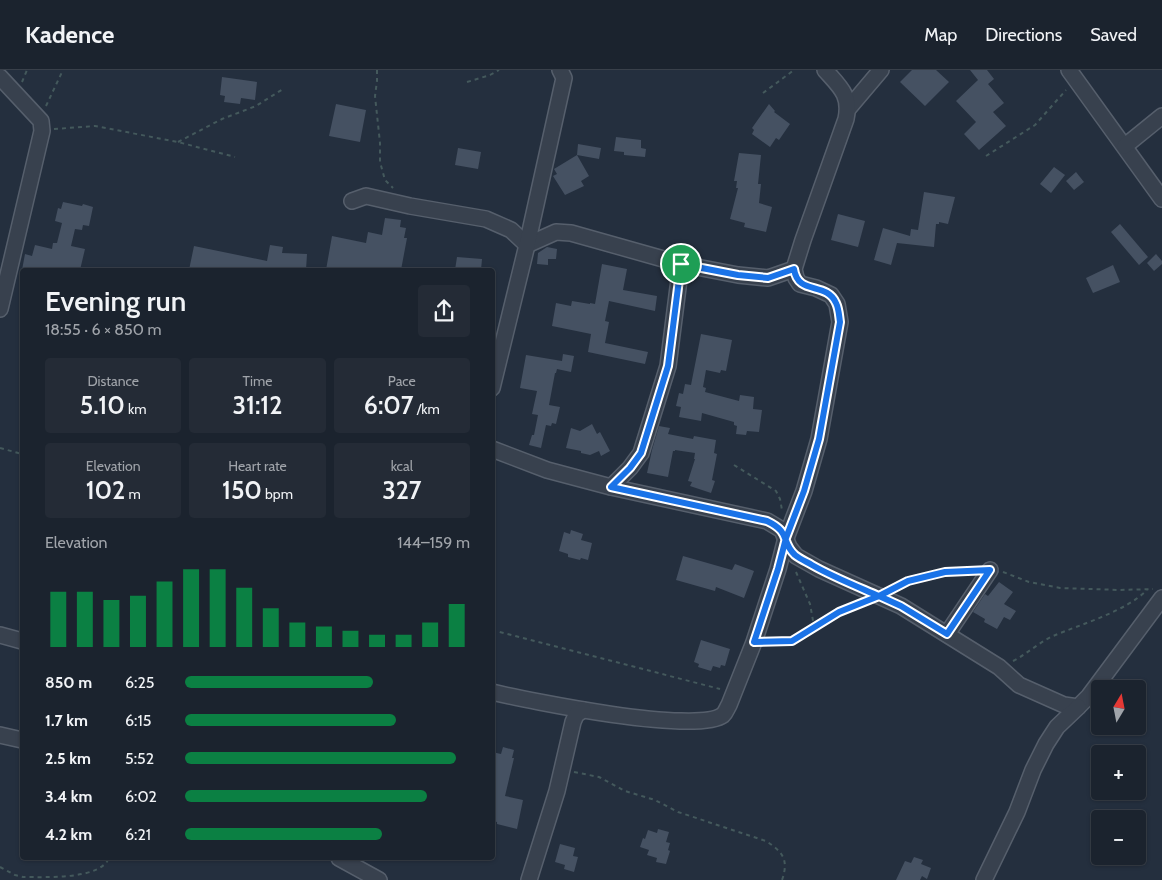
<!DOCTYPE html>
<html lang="en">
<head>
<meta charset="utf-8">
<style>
  body { margin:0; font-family:Cabin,sans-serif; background:#242b36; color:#f1f3f6; height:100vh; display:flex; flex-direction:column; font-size:19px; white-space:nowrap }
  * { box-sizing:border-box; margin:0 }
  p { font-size:16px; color:#a0a4aa }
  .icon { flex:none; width:28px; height:28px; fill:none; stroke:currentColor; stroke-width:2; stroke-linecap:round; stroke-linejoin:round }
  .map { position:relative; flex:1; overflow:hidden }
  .panel { position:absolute; left:20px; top:198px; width:475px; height:592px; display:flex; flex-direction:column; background:#1b232e; border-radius:5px; box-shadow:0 1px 4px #0004,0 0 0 1px #39404a }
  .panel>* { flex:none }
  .needle { width:32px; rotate:10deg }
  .buttons { position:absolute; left:1091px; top:610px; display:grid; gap:10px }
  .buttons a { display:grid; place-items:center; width:55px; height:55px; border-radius:5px; background:#1b232e; box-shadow:0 1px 4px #0004,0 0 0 1px #39404a; font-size:25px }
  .pin { position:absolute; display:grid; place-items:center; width:42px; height:42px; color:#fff; margin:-21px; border:2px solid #fff; border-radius:50%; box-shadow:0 1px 5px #0007 }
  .round { display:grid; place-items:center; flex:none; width:52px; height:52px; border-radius:5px; background:#242b36 }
  .head { display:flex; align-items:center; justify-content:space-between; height:85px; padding:0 25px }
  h1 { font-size:28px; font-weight:600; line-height:38px }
  .figures { display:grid; grid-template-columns:repeat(3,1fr); gap:8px; height:85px; padding:5px 25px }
  .figures div { display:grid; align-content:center; border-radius:5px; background:#242b36; text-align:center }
  .figures b { font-size:25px; font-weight:600 }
  .figures small { font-size:14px; font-weight:400 }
  .figures p { font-size:14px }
  .chart { height:140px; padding:10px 25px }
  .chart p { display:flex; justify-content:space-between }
  .chart svg { width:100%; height:90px; margin-top:5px; stroke:#0b8043; stroke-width:6 }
  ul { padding:0 25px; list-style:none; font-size:16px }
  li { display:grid; grid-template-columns:80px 60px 1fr; align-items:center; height:38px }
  li i { height:12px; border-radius:6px; background:#0b8043 }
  header { display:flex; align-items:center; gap:30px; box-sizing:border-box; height:70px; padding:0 25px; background:#1b232e; border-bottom:1px solid #39404a }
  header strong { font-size:24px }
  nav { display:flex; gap:28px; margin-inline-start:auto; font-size:18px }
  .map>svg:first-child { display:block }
</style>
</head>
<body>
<header>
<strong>Kadence</strong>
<nav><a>Map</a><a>Directions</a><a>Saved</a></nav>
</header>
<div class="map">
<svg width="1162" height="810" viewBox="0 0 1162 810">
  <rect width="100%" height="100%" fill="#242f3e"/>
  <!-- building -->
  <g fill="#455162">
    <path d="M912,0h24l13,12 -24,24 -25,-24z"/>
    <path d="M970,0h17l7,9 -6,5 16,19 -11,9 13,14 -27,24 -15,-16 12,-12 -20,-21 22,-21z"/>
    <path d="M222,7l35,5 -2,18 -14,-2 -1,6 -16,-2 1,-6 -5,-1z"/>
    <path d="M336,34l30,6 -6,32 -31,-6z"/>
    <path d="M769,34l6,7 -1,1 16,12 -11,16 -3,-2 -6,9 -18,-13 2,-4 -2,-2z"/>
    <path d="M616,67l25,3v8l5,1 -1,8 -21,-2v-3l-10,-1z"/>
    <path d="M578,74l23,4 -2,11 -22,-4 12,21 -8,5 3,5 -19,9 -12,-19 4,-2 -3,-5 23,-14z"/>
    <path d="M458,78l23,4 -3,17 -23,-4z"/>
    <path d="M739,83l22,2 -3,29h3l-2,19 13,4 -6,25 -22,-5 1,-4 -15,-4 8,-31h-2l1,-7h-3z"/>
    <path d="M1054,97l11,8 -14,18 -11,-9z"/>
    <path d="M1076,102l8,10 -10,8 -8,-9z"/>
    <path d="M924,122l31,5 -7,27 -9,-2v2h-3l-2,23 -37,-4 -6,22 -17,-5 9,-32 27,8 1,-7 7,1z"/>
    <path d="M63,132l19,4 1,-2 10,3 -4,19 -6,-1 -1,5 -7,-1 -4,17 14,3 -5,21h-58l3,-16 7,2 3,-11 17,4 1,-6h4l5,-20 -7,-2 3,-13 3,1z"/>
    <path d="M838,144l27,7 -7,26 -27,-7z"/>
    <path d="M385,148l16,2 -1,7 6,1 -2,10h3l-6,32h-28l-12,-2v2h-35l6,-34 34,7 2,-11 14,3z"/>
    <path d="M1120,154l28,33 -9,8 -28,-33z"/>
    <path d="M270,175l13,2 -1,6 25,1 -1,16h-117l5,-24 73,15z"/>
    <path d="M547,177l10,2 -1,10h-8v6l-11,-1 1,-11z"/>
    <path d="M1156,184l6,7v3l-8,7 -7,-8z"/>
    <path d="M457,187l25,2 -1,11h-26z"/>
    <path d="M602,194l25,5 -4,21 34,6 -2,15 -46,-10 -4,20 4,1 -4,21 43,9 -3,12 -57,-12 3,-18 -39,-8 4,-23 15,3 1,-5 18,3v-1l5,1z"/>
    <path d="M1113,195l7,17 -27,11 -7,-15z"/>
    <path d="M701,264l31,6 -6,31 -5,-1 -1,3 -14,-3 -3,17 3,1 -1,4 34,9 1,-6 14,2 -1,12 9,1 -3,22 -12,-1 -1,4 -10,-1 1,-8 -3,-1v-3l-32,-9 -1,8 -22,-4 2,-10 -5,-1 3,-13 4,1 2,-10 6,1z"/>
    <path d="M563,284l11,2 -3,16 -14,-3 -1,4h-1l-6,32 11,2 -4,17 -4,-1 -1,3 -5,-1 -5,23 -12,-3 3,-10h2l4,-20 -6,-1 5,-23 -17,-3 6,-33 36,6z"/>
    <path d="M592,354l5,10 3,-2 10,19 -9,5 -2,-5 -9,4 -9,-2v-2l-15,-3 5,-20 9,3z"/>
    <path d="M659,356l11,2 -2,6 25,5 1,-3 22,4 -2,13 3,1 -5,26 3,1 -4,12 -21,-7 2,-4 -4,-1 7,-22h-1l1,-6 -20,-3v1h-2l-5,26 -21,-4 5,-23z"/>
    <path d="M571,460l12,4 -2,6 11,3 -4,17 -7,-2 -1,2 -12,-3v-3l-9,-3 5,-19 6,2z"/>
    <path d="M683,486l49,14 3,-6 19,7 -10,27 -28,-11 -1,4 -39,-11z"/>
    <path d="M999,512l14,10 -9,12 12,7 -6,9 -6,-3 -7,12 -13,-7 1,-3 -12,-7 12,-18 3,2z"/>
    <path d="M701,570l29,9 -5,17 -4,-1 -1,3 -7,-2 -2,5 -13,-4 1,-3 -5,-2z"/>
    <path d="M503,677l11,3 -2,8h2l-9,38 18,4 -6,29 -20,-5v-2l-5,-1v-69l9,2z"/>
    <path d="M658,759l11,3 -3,10 4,1 -2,7 2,1 -4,13 -10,-2 1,-4 -10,-3 2,-5 -9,-3 3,-9 2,1 3,-9 9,3z"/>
    <path d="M560,774l15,4 -2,8 5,1 -4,15 -10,-3 1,-4 -10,-3z"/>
    <path d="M914,787l9,3 -2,4 10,4 -4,11 -5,-3 -2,4h-24l9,-19 6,2z"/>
  </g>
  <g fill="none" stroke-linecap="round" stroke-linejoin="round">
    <defs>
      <g id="minor">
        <path d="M1069,0l93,129"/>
        <path d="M0,7l41,44 1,10 -42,178"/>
        <path d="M848,39l33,-39"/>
        <path d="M1125,76l37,-30"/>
        <path d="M352,131l14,-5 44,10 76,13 25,11 16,15 29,-13 15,1 110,31 57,11 30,3 26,-9"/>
        <path d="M492,318l35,-143 37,-167 -4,-8"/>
        <path d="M492,379l55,21 64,17 156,34 15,9 7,17 7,9 23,13 82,37 98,61 20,18 45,20 14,2 11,-11 73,-98"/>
        <path d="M611,417l19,-19 11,-15 27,-87 13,-102"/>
        <path d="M947,564l43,-64"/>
        <path d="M0,565l22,6"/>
        <path d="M492,622c37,9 205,43 231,23 3,-3 4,-7 6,-10l25,-63 24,-73 8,-31 18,-47 15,-52 21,-117 -3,-18 -6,-9 -15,-7 -16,-4 -4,-6 -2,-9 9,-29 43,-121c5,-24 -6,-32 -21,-49"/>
        <path d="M0,665l22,5"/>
        <path d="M339,788l40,22"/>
        <path d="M529,810l28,-89 16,-69 3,-7 7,-5"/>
        <path d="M984,810l33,-68 16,-42 13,-26 11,-17 21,-20"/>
      </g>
    </defs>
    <!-- minor casing -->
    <use href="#minor" stroke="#565f6c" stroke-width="18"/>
    <!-- path -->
    <g stroke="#44595c" stroke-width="2" stroke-dasharray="4 4" stroke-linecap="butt">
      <path d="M377,0v11l-2,15 5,47v19l5,18 8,8"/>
      <path d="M22,12l5,-12"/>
      <path d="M467,12l23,-7 9,-5"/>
      <path d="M763,23l31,-23"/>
      <path d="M46,36l17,-36"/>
      <path d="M54,59l41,-3 83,16 57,15"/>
      <path d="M178,72l44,-23 34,-13 27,-17"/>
      <path d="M986,86l49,-31 31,-35"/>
      <path d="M0,378l22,6"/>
      <path d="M734,395l42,26 4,8 2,11"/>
      <path d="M796,502l14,32 4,22"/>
      <path d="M1003,502l26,10 31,6 60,2 33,-1"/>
      <path d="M893,518c26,-13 51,-16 80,-17"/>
      <path d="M492,560l228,59"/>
      <path d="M769,571h23l47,-29 23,-9"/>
      <path d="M1013,591c14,-7 25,-18 40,-25 28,-12 72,-24 94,-46"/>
      <path d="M574,702l25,5 26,14 30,9 23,12 88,29c17,11 23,19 16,39"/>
      <path d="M0,797l15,8 8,2c22,0 77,3 86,-19"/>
    </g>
    <!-- minor -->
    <use href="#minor" stroke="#38414e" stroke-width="15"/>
  </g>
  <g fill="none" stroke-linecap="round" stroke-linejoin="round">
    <defs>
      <path id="route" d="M681,194l57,11 30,3 26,-9c4,27 32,12 42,34 3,6 3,13 4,19l-21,117 -15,52 -18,47 -8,31 -24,73 38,-1 47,-29 40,-16 22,10 46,28 43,-64 -45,2 -37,9 -29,15c-23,-10 -46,-19 -67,-31 -5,-3 -12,-6 -17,-10 -15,-14 -3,-22 -28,-34l-156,-34 19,-19 11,-15 27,-87 13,-102"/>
    </defs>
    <!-- route casing -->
    <use href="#route" stroke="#fff" stroke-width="10"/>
    <!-- route -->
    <use href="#route" stroke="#1a73e8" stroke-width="6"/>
  </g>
</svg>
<div class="buttons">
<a><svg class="needle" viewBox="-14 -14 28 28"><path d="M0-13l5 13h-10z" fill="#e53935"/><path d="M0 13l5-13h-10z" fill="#a0a4aa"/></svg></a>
<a>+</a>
<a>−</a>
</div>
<div class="pin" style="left:681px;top:194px;background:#1e9e55"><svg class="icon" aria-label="arrive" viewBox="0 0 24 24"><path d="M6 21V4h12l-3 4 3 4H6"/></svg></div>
<section class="panel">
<div class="head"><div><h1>Evening run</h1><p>18:55 · 6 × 850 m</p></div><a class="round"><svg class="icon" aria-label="share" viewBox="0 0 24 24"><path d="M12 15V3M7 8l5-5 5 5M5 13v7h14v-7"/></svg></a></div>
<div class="figures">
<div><p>Distance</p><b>5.10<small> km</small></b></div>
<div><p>Time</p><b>31:12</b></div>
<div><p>Pace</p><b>6:07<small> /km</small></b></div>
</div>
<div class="figures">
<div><p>Elevation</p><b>102<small> m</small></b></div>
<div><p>Heart rate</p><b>150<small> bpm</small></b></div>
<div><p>kcal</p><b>327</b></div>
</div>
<div class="chart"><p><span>Elevation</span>144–159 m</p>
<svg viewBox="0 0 160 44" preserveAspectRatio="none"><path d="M5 44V17M15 44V17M25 44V21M35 44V19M45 44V12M55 44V6M65 44V6M75 44V15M85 44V25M95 44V32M105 44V34M115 44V36M125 44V38M135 44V38M145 44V32M155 44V23"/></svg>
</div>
<ul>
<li><b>850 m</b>6:25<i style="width:66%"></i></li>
<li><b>1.7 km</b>6:15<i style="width:74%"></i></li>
<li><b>2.5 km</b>5:52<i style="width:95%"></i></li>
<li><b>3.4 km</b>6:02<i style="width:85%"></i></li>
<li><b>4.2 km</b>6:21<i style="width:69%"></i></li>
</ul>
</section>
</div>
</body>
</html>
